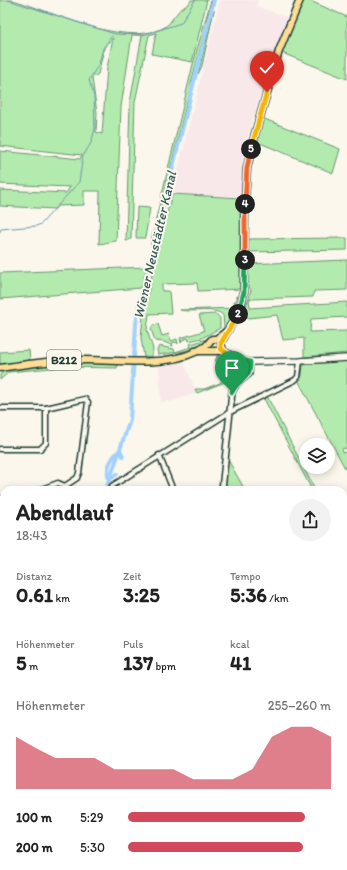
<!DOCTYPE html>
<html lang="de">
<head>
<meta charset="utf-8">
<style>
  body { margin:0; font-family:Itim,sans-serif; background:#f2f2f2; color:#222; height:100vh; display:flex; flex-direction:column; font-size:15px; white-space:nowrap }
  * { box-sizing:border-box; margin:0 }
  p { font-size:13px; color:#767676 }
  .icon { flex:none; width:22px; height:22px; fill:none; stroke:currentColor; stroke-width:2; stroke-linecap:round; stroke-linejoin:round }
  .map { position:relative; flex:1; overflow:hidden }
  .sheet { position:absolute; left:0px; top:486px; width:347px; height:384px; display:flex; flex-direction:column; background:#fff; border-radius:12px 12px 0 0; box-shadow:0 2px 10px #0003 }
  .sheet>* { flex:none }
  .fabs { position:absolute; left:299px; top:438px; display:grid; gap:8px }
  .fabs a { display:grid; place-items:center; width:36px; height:36px; border-radius:50%; background:#fff; box-shadow:0 2px 10px #0003; font-size:20px }
  .pin { position:absolute; display:grid; place-items:center; width:34px; height:34px; color:#fff; margin:-41px -17px; border-radius:50% 50% 50% 0; rotate:-45deg; box-shadow:0 0 4px #0007 }
  .pin .icon { rotate:45deg }
  .km { position:absolute; width:20px; height:20px; margin:-10px; border-radius:50%; background:#222; color:#fff; font-size:11px; line-height:20px; text-align:center }
  .round { display:grid; place-items:center; flex:none; width:42px; height:42px; border-radius:21px; background:#f2f2f2 }
  .headline { display:flex; align-items:center; justify-content:space-between; height:68px; padding:0 16px }
  h1 { font-size:22px; font-weight:800; line-height:30px }
  .stats { display:grid; grid-template-columns:repeat(3,1fr); gap:6px; height:68px; padding:4px 16px }
  .stats div { display:grid; align-content:center }
  .stats b { font-size:20px; font-weight:800 }
  .stats small { font-size:11px; font-weight:400 }
  .stats p { font-size:11px }
  .chart { height:112px; padding:8px 16px }
  .chart p { display:flex; justify-content:space-between }
  .chart svg { width:100%; height:72px; margin-top:4px; fill:#d1495b; opacity:.7 }
  ul { padding:0 16px; list-style:none; font-size:13px }
  li { display:grid; grid-template-columns:64px 48px 1fr; align-items:center; height:30px }
  li i { height:10px; border-radius:5px; background:#d1495b }
  .map>svg:first-child { display:block }
</style>
</head>
<body>
<div class="map">
<svg width="347" height="870" viewBox="0 0 347 870">
  <rect width="100%" height="100%" fill="#fbf7ec"/>
  <filter id="ink" filterUnits="userSpaceOnUse"><feTurbulence type="fractalNoise" baseFrequency=".025" numOctaves="2"/><feDisplacementMap in="SourceGraphic" scale="8" xChannelSelector="R" yChannelSelector="G"/><feConvolveMatrix kernelMatrix="1 2 1 2 8 2 1 2 1" color-interpolation-filters="sRGB"/></filter>
  <g filter="url(#ink)">
    <!-- built -->
    <g fill="#f9e8ea">
      <path d="M220,0h38l-2,6 33,12 -14,36 -24,71 -7,35 -4,38 -68,-4z"/>
      <path d="M183,361l14,32 -23,8 -13,1 -2,-35 11,-2z"/>
      <path d="M190,866h40l-1,4h-59z"/>
      <path d="M257,866h36l-9,4h-26z"/>
    </g>
    <!-- green -->
    <g fill="#b3ebae" stroke="#699471" fill-rule="evenodd">
      <path d="M0,0h13c41,12 107,46 148,29 9,-4 11,-11 17,-17 4,-6 10,-5 13,-12h16l-15,62 -40,-8 4,-21 -7,2 -14,67 -4,137 -5,2 4,-138 12,-68h-10l-11,72 -5,134 -17,3 1,-53h-16v14l-27,1 -2,3 -55,-3v-16l66,3 4,-6 -70,-3v-33l80,8 2,-4 -82,-9zM113,38l-6,30 -5,66 -6,-2 1,-19 -5,-35 6,-4 6,-25z"/>
      <path d="M211,0h2l-7,20 1,3 -16,61c1,6 0,12 -4,17l-30,122h-2l38,-159z"/>
      <path d="M303,0h5l39,17v62l-65,-26z"/>
      <path d="M214,10l-12,56 -4,8z"/>
      <path d="M262,118l78,31 -7,24 -78,-32z"/>
      <path d="M172,194l68,4v91l-42,2 -1,-8 -35,1v7h7l2,22 -22,1 -2,16 6,19 -1,7 -8,1 -3,-19 2,-22 17,-78z"/>
      <path d="M137,207l13,1 -5,30h-9z"/>
      <path d="M347,238v12l-100,2v-13z"/>
      <path d="M347,260v30l-33,1 -1,6 -64,2 1,9 97,-6v15l-36,2 -1,13 37,-1v22l-43,4v-19l-21,2 -6,-25 -29,3 -5,-5 6,-15 2,-8 -4,-7v-19z"/>
      <path d="M147,267l-6,21 -141,11v-26z"/>
      <path d="M237,296l4,2 -7,21 -10,12 -24,16 -8,3 -34,5 -1,-5 2,-4 15,3 1,3 16,-5 -1,-3c11,-3 27,-7 34,-17l-1,-12c-7,-8 -31,-2 -43,-5l55,-2 -1,-7h3z"/>
      <path d="M216,314l4,4v10l-18,10 -13,3 -1,-3 -6,2 -1,3 -1,-5 24,-7 -5,-16z"/>
      <path d="M158,324l4,12 7,-2 2,7 6,-2 1,5 -2,-2 -4,1 1,3 -9,-4 -9,-1 -4,-12 2,-4z"/>
      <path d="M29,350l1,10 -30,5v-13z"/>
      <path d="M221,355l24,11v7l-10,5 -10,-13 2,-3 -9,-5 -3,5 2,-6z"/>
      <path d="M347,360v89l-4,-1 -1,4 5,1v19l-49,-92 4,-4 1,-11z"/>
      <path d="M75,362l43,2 -1,4 -54,-1 -54,5 -9,8v-5l5,-5z"/>
      <path d="M222,368l2,2 -2,2 5,7 3,-1 2,3 -2,1v-2l-33,13 -2,-4h9l16,-6 2,-3 -1,-11z"/>
      <path d="M267,396l48,94h-3l-49,-93z"/>
      <path d="M227,458l18,32h-21z"/>
      <path d="M0,672l4,10v18l-4,2z"/>
    </g>
    <g fill="none" stroke-linecap="round" stroke-linejoin="round">
      <!-- stream -->
      <g stroke="#6e96ad" stroke-width="1">
        <path d="M8,0l107,34 28,1 38,-12 14,-23"/>
        <path d="M211,0l1,12"/>
        <path d="M0,232l1,-3 35,-3 5,-2 38,-42 4,-26 8,-13 4,-14 -1,-33 -5,-16 10,-16 4,-16 9,-12"/>
        <path d="M153,252c-5,-10 -1,-22 7,-29"/>
      </g>
      <!-- canal -->
      <g stroke="#a3d1fe" stroke-width="4">
        <path d="M117,474l-8,6c-4,-11 2,-22 11,-30l3,6"/>
        <path d="M106,490l24,-70 6,-96 3,-19 75,-305"/>
        <path d="M0,791l4,-11"/>
      </g>
      <defs>
        <g id="minor">
          <path d="M0,408h46l39,-9 3,3 -9,71 -2,5 -12,8"/>
          <path d="M0,449h40l6,-6v-35"/>
          <path d="M159,455l14,35"/>
          <path d="M112,486l118,-74 65,-32 3,-3 2,-16"/>
          <path d="M39,490l19,-7 7,3 1,4"/>
          <path d="M0,498l4,3"/>
          <path d="M0,541l4,-2"/>
          <path d="M0,609l4,-1"/>
          <path d="M0,655l4,8"/>
          <path d="M343,728l4,-1"/>
          <path d="M343,780l4,-1"/>
          <path d="M343,832h4"/>
          <path d="M82,866l1,4"/>
          <path d="M147,866l2,4"/>
          <path d="M162,870l19,-4"/>
        </g>
        <g id="tertiary">
          <path d="M222,490l10,-98 5,-9 12,-9 1,-12"/>
          <path d="M252,866l1,4"/>
        </g>
        <path id="secondary" d="M221,349l18,11 11,2 50,-1 47,-3"/>
        <g id="primary">
          <path d="M195,351h24l3,-4 -1,-4c9,-18 20,-31 23,-51l1,-92 2,-32 8,-34 24,-83 21,-51"/>
          <path d="M0,368c26,-4 53,-8 79,-8 40,-1 92,10 127,-14 2,-2 3,-4 6,-7h4l10,-7"/>
        </g>
      </defs>
      <!-- minor casing -->
      <use href="#minor" stroke="#1f3d34" stroke-width="7"/>
      <!-- tertiary casing -->
      <use href="#tertiary" stroke="#1f3d34" stroke-width="8"/>
      <!-- secondary casing -->
      <use href="#secondary" stroke="#1f3d34" stroke-width="8"/>
      <!-- primary casing -->
      <use href="#primary" stroke="#1f3d34" stroke-width="9"/>
      <!-- minor -->
      <use href="#minor" stroke="#fbf7ec" stroke-width="4"/>
      <!-- tertiary -->
      <use href="#tertiary" stroke="#fbf7ec" stroke-width="5"/>
      <!-- secondary -->
      <use href="#secondary" stroke="#fbf7ec" stroke-width="5.5"/>
      <!-- primary -->
      <use href="#primary" stroke="#fedd96" stroke-width="6"/>
      <!-- tram -->
      <g stroke="#1f3d34" stroke-width="1">
        <path d="M343,840l4,-1"/>
        <path d="M180,870l18,-4"/>
        <path d="M193,870l21,-4"/>
      </g>
    </g>
  </g>
  <g fill="none" stroke-linecap="round" stroke-linejoin="round" filter="url(#ink)">
    <defs>
      <path id="split-1" d="M232,392c6,-16 19,-11 18,-30l-16,-4"/>
      <path id="split-2" d="M234,358l-13,-9v-6l17,-29"/>
      <path id="split-3" d="M238,314l6,-22 1,-32"/>
      <path id="split-4" d="M245,260v-56"/>
      <path id="split-5" d="M245,204l2,-36 4,-19"/>
      <path id="split-6" d="M251,149l16,-57"/>
    </defs>
    <!-- split-1 casing -->
    <use href="#split-1" stroke="#fff" stroke-width="8"/>
    <!-- split-2 casing -->
    <use href="#split-2" stroke="#fff" stroke-width="8"/>
    <!-- split-3 casing -->
    <use href="#split-3" stroke="#fff" stroke-width="8"/>
    <!-- split-4 casing -->
    <use href="#split-4" stroke="#fff" stroke-width="8"/>
    <!-- split-5 casing -->
    <use href="#split-5" stroke="#fff" stroke-width="8"/>
    <!-- split-6 casing -->
    <use href="#split-6" stroke="#fff" stroke-width="8"/>
    <!-- split-1 -->
    <use href="#split-1" stroke="#22a559" stroke-width="5"/>
    <!-- split-2 -->
    <use href="#split-2" stroke="#f5b400" stroke-width="5"/>
    <!-- split-3 -->
    <use href="#split-3" stroke="#22a559" stroke-width="5"/>
    <!-- split-4 -->
    <use href="#split-4" stroke="#f0652b" stroke-width="5"/>
    <!-- split-5 -->
    <use href="#split-5" stroke="#f0652b" stroke-width="5"/>
    <!-- split-6 -->
    <use href="#split-6" stroke="#f5b400" stroke-width="5"/>
  </g>
  <g text-anchor="middle" dominant-baseline="central" stroke-width="4" stroke-linejoin="round" paint-order="stroke">
    <!-- shield labels -->
    <rect fill="#fbf7ec" stroke="#61756b" stroke-width="1" x="47" y="350" width="34" height="20" rx="3"/>
    <g font-size="12" font-weight="bold" fill="#1f3d34">
      <text x="64" y="360">B212</text>
    </g>
    <!-- water labels -->
    <g font-size="14" font-style="italic" fill="#395b5c" stroke="#fbf7ec">
      <text transform="translate(155 245) rotate(-77)">Wiener Neustädter Kanal</text>
    </g>
  </g>
</svg>
<div class="fabs">
<a><svg class="icon" aria-label="layers" viewBox="0 0 24 24"><path d="M12 4l9 5-9 5-9-5zM3 14l9 5 9-5"/></svg></a>
</div>
<div class="pin" style="left:232px;top:392px;background:#1e9e55"><svg class="icon" aria-label="arrive" viewBox="0 0 24 24"><path d="M6 21V4h12l-3 4 3 4H6"/></svg></div>
<div class="pin" style="left:267px;top:92px;background:#d93025"><svg class="icon" aria-label="check" viewBox="0 0 24 24"><path d="M5 12l5 5 9-10"/></svg></div>
<b class="km" style="left:238px;top:314px">2</b>
<b class="km" style="left:245px;top:260px">3</b>
<b class="km" style="left:245px;top:204px">4</b>
<b class="km" style="left:251px;top:149px">5</b>
<section class="sheet">
<div class="headline"><div><h1>Abendlauf</h1><p>18:43</p></div><a class="round"><svg class="icon" aria-label="share" viewBox="0 0 24 24"><path d="M12 15V3M7 8l5-5 5 5M5 13v7h14v-7"/></svg></a></div>
<div class="stats">
<div><p>Distanz</p><b>0.61<small> km</small></b></div>
<div><p>Zeit</p><b>3:25</b></div>
<div><p>Tempo</p><b>5:36<small> /km</small></b></div>
</div>
<div class="stats">
<div><p>Höhenmeter</p><b>5<small> m</small></b></div>
<div><p>Puls</p><b>137<small> bpm</small></b></div>
<div><p>kcal</p><b>41</b></div>
</div>
<div class="chart"><p><span>Höhenmeter</span>255–260 m</p>
<svg viewBox="0 0 160 44" preserveAspectRatio="none"><path d="M0 44V12L10 19L20 25L30 25L40 25L50 32L60 32L70 32L80 32L90 38L100 38L110 38L120 32L130 12L140 6L150 6L160 12V44z"/></svg>
</div>
<ul>
<li><b>100 m</b>5:29<i style="width:87%"></i></li>
<li><b>200 m</b>5:30<i style="width:86%"></i></li>
</ul>
</section>
</div>
</body>
</html>
